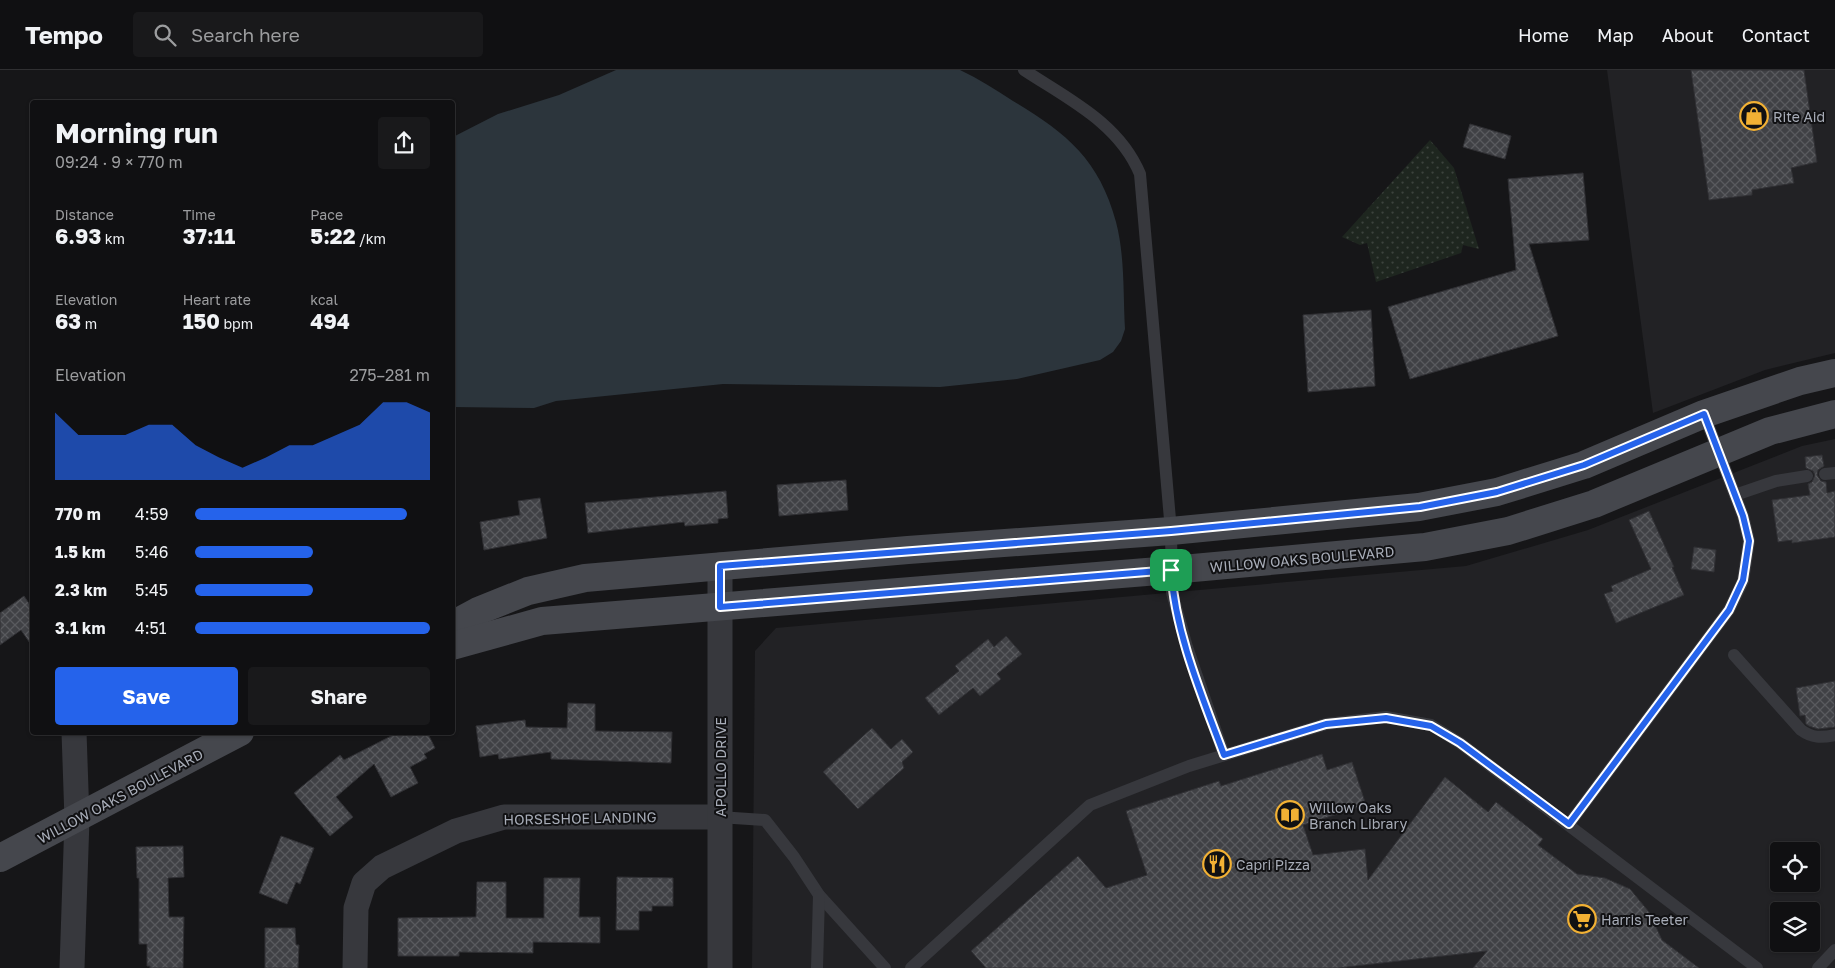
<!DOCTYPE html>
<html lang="en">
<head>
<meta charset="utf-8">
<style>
  body { margin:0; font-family:"Golos Text",sans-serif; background:#19191b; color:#f1f3f6; height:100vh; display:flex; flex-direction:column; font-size:19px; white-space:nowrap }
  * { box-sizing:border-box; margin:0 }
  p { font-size:16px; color:#9c9d9f }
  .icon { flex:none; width:28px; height:28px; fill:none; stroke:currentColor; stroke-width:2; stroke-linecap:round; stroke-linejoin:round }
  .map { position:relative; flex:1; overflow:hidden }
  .details { position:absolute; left:30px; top:30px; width:425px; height:635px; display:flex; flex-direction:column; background:#101012; border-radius:5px; box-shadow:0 1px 4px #0004,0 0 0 1px #303032 }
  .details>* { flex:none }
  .tools { position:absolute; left:1770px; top:772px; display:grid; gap:10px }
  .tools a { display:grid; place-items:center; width:50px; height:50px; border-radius:5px; background:#101012; box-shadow:0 1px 4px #0004,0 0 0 1px #303032; font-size:25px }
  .pin { position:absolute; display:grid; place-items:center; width:42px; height:42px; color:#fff; margin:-21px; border-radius:10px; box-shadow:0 2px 8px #0006 }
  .round { display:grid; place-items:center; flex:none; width:52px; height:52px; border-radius:5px; background:#19191b }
  .headline { display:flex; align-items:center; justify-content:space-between; height:85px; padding:0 25px }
  h1 { font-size:28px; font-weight:700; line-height:38px }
  .stats { display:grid; grid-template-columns:repeat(3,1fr); gap:8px; height:85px; padding:5px 25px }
  .stats div { display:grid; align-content:center }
  .stats b { font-size:21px; font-weight:700 }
  .stats small { font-size:14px; font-weight:400 }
  .stats p { font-size:14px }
  .chart { height:140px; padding:10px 25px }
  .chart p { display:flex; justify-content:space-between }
  .chart svg { width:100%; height:90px; margin-top:5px; fill:#2563eb; opacity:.7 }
  .primary-button { display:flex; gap:10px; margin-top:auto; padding:10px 25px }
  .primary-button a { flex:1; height:58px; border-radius:5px; background:#2563eb; color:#fff; font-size:20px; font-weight:700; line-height:58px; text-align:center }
  .primary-button a+a { background:#19191b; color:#f1f3f6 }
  ul { padding:0 25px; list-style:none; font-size:16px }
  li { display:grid; grid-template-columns:80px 60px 1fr; align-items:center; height:38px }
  li i { height:12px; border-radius:6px; background:#2563eb }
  header { display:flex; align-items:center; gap:30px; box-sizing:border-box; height:70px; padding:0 25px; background:#101012; border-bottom:1px solid #303032 }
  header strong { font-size:24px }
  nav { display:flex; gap:28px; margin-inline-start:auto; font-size:18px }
  .search { width:350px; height:45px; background:#19191b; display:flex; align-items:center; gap:12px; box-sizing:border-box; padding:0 18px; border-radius:5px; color:#9c9d9f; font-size:19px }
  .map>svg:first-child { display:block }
</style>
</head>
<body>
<header>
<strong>Tempo</strong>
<div class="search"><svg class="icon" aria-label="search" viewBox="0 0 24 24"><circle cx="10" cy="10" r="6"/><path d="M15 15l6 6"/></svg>Search here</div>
<nav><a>Home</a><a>Map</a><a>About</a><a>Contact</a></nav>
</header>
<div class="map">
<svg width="1835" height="898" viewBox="0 0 1835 898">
  <defs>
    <pattern id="park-dots" width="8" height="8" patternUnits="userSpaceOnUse" patternTransform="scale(1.25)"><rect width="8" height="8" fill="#1e261f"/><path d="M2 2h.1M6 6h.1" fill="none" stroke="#3c433d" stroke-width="1.8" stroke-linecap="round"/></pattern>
    <pattern id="building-cross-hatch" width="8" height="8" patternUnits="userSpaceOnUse" patternTransform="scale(1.25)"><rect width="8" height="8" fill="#404145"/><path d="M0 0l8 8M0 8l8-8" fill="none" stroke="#595a5e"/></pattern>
  </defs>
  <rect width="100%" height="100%" fill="#161618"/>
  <!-- built -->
  <g fill="#222225" fill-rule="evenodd">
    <path d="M1607,0h228v283l-70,17 -112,43z"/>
    <path d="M1835,369v529h-1083l3,-317 21,-23 690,-62 122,-36 214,-84zM1779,781h32v33h-32zM1779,841h32v33h-32z"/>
  </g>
  <!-- park -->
  <path fill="url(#park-dots)" d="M1430,70l24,28 25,81 -16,-4 -2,8 -85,29 -9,-39 -7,2 -18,-8z"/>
  <!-- water -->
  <path fill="#2c353c" d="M616,0h344c19,9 36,20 53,31 53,32 86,58 103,121 9,34 7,73 9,107l-4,12 -8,11 -13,8 -83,19 -77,8 -217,-3 -167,17 -22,7 -81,-1v-270l45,-23 61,-19z"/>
  <!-- building -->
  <g fill="url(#building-cross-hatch)" stroke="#303034">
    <path d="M1691,0h113l13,92 -26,6 3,15 -42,7v5l-43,5z"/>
    <path d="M1470,54l41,12 -6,23 -42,-12z"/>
    <path d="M1583,103l6,67 -60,4 29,92 -148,43 -22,-72 128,-37 -8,-91z"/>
    <path d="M1371,240l4,76 -67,6 -5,-77z"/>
    <path d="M1822,385l2,11 -6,4 -1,5 4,6 5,1 1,11 8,-2v46l-43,6v-3l-14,2 -6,-42 38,-5 -2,-11 4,-2 3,-7 -2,-4 -7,-3 -1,-11z"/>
    <path d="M846,410l2,30 -69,6 -2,-31z"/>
    <path d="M726,421l2,27 -10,1v4l-33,3 -1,-4 -96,11 -3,-30z"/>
    <path d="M540,428l7,40 -63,12 -4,-28 40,-7 -2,-14z"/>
    <path d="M1649,441l25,56h-2l12,28 -68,28 -12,-29 9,-3 -2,-5 40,-17 -22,-49z"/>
    <path d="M1694,477l22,3 -2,22 -23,-3z"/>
    <path d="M24,526l8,12v38l-11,-16 -21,15v-32z"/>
    <path d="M1006,566l16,18 -25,20 4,5 -21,17 -7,-8 -34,27 -14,-17 34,-27 -4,-5 33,-27 6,8z"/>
    <path d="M1835,611v46l-17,2 -9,-3 -3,-2 -1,-9 -5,1 -4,-28z"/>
    <path d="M568,633l27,1v27l77,1 -1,31 -120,-4v-7l-52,7 -1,-5 -18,3 -4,-31 49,-6 1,7 41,1z"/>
    <path d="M872,658l19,21 11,-10 11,13 -11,10 2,6 -46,41 -35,-37z"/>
    <path d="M399,662h28l8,16 -11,6 3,4 -17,9 8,16 -27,14 -17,-33 -38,33 17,20 -23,19 -36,-43 46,-38 4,5z"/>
    <path d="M1322,684l5,16 25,-8 14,43 -63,20 10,30 52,-6 3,31 77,-103 43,35 8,-10 47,37 -5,6 39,29 28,4 25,11 19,23 13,28 37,28h-226l14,-17 -149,17h-352l-15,-17 107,-95 28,32 41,-13 -21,-64 93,-30 2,5z"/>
    <path d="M281,766l33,12 -14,36 -4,-2 -9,22 -28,-11z"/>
    <path d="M183,776l1,31 -16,1 1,39h15l-1,51h-33v-2h-3v-22h-8v-66h-2l-1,-31z"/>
    <path d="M617,807l56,1v28h-21v5h-13v19h-23z"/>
    <path d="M544,808h36l-1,39h21v26l-67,-1v11l-74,-1v4h-61v-38l78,-1 1,-35h29v36h38z"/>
    <path d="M265,858h30l1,17h3l-1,23h-33z"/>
  </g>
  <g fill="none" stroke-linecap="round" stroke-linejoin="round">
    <!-- lane -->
    <g stroke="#37383d" stroke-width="12">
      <path d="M1024,0c44,29 95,53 116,104l31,357 1,62 15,54 37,108"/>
      <path d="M1825,404l10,-1"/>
      <path d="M1735,425l41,-14 31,-5"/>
      <path d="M1734,585l67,75c11,8 20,8 34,5"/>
      <path d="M719,747l46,3 29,37 25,38 66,73"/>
      <path d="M1569,754l160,-214 14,-29 6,-40 -6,-25 -39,-102"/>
      <path d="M817,898l2,-73"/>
      <path d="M911,898l179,-163 99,-39 137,-42 60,-7 45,8 29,18 297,225"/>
      <path d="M1818,898l17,-18"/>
    </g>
    <!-- street -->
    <g stroke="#37383d" stroke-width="25">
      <path d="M72,898l5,-149 -3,-87"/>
      <path d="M355,898l1,-60 8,-25 18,-16 74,-36 48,-14h215"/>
      <path d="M720,898v-403"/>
    </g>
    <!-- secondary -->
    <g stroke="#45474d" stroke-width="28">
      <path d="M452,555l26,-14 50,-20 57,-13 323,-28 263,-19 248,-24 78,-15 87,-27 120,-51 96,-33 35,-8"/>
      <path d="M452,576l90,-25 629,-51 254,-23 83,-16 86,-27 176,-73 65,-17"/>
      <path d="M0,788l240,-126"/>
    </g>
  </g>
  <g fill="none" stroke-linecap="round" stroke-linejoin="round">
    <defs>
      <path id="route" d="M1704,344l39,102 6,25 -6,39 -14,30 -160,214 -109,-81 -29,-17 -45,-8 -60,6 -102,31c-22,-59 -49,-122 -53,-185l-451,37v-41l451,-35 249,-24 77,-15 87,-27z"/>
    </defs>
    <!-- route casing -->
    <use href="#route" stroke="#fff" stroke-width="10"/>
    <!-- route -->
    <use href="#route" stroke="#2563eb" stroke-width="6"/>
  </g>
  <!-- icons -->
  <defs>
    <symbol id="shop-ring" viewBox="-11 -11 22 22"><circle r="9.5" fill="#111113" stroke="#f2b134" stroke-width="1.5"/><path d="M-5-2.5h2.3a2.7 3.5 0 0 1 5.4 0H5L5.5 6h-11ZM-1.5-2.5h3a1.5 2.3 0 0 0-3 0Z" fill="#f2b134"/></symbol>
    <symbol id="library-ring" viewBox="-11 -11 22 22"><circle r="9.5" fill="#111113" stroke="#f2b134" stroke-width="1.5"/><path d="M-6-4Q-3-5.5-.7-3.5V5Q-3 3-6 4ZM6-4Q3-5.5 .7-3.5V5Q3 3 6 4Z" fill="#f2b134"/></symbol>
    <symbol id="restaurant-ring" viewBox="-11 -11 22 22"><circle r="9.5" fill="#111113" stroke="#f2b134" stroke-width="1.5"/><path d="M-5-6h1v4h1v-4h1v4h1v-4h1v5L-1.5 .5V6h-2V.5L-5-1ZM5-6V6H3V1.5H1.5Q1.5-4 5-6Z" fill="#f2b134"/></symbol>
    <symbol id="supermarket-ring" viewBox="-11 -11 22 22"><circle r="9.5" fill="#111113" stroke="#f2b134" stroke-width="1.5"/><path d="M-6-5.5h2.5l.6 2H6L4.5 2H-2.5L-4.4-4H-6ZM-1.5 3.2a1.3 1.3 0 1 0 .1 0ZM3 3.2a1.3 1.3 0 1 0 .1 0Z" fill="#f2b134"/></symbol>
  </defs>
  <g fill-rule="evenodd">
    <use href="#shop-ring" x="1738" y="30" width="32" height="32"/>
    <use href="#library-ring" x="1274" y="729" width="32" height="32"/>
    <use href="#restaurant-ring" x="1201" y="778" width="32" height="32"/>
    <use href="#supermarket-ring" x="1566" y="833" width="32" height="32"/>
  </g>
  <g text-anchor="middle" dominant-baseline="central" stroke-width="4" stroke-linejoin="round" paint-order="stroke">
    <!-- poi labels -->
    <g font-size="14" fill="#a8adb8" stroke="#111113" text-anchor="start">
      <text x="1773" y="46">Rite Aid</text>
      <text x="1309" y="737">Willow Oaks<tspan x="1309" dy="16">Branch Library</tspan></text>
      <text x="1236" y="794">Capri Pizza</text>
      <text x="1601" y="849">Harris Teeter</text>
    </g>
    <!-- street labels -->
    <g font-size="14" fill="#a8adb8" stroke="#111113">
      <text transform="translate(1302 489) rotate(-5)">WILLOW OAKS BOULEVARD</text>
      <text transform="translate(720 697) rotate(-90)">APOLLO DRIVE</text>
      <text transform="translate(120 726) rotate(-28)">WILLOW OAKS BOULEVARD</text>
      <text transform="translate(580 748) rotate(-1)">HORSESHOE LANDING</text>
    </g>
  </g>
</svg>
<div class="tools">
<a><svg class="icon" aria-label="locate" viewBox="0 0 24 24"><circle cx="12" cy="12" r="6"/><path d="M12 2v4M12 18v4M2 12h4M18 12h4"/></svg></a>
<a><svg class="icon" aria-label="layers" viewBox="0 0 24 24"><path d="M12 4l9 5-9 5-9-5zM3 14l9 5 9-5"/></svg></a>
</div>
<div class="pin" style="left:1171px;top:500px;background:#1e9e55"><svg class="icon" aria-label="arrive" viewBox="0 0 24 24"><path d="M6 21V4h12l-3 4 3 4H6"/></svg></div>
<section class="details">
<div class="headline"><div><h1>Morning run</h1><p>09:24 · 9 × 770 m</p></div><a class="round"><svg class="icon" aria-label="share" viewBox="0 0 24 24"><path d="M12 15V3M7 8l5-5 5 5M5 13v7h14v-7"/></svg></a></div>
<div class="stats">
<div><p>Distance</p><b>6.93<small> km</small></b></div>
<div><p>Time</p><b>37:11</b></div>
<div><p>Pace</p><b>5:22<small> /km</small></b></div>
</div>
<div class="stats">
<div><p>Elevation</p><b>63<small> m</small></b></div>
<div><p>Heart rate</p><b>150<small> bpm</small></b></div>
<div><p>kcal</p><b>494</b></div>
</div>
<div class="chart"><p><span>Elevation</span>275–281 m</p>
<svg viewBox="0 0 160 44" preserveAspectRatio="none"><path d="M0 44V11L10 22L20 22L30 22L40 17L50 17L60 27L70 33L80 38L90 33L100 27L110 27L120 22L130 17L140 6L150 6L160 11V44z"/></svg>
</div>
<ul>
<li><b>770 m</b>4:59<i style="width:90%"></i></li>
<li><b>1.5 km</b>5:46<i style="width:50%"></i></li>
<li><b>2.3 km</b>5:45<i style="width:50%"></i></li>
<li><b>3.1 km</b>4:51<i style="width:100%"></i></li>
</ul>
<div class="primary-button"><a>Save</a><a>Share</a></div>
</section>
</div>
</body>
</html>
